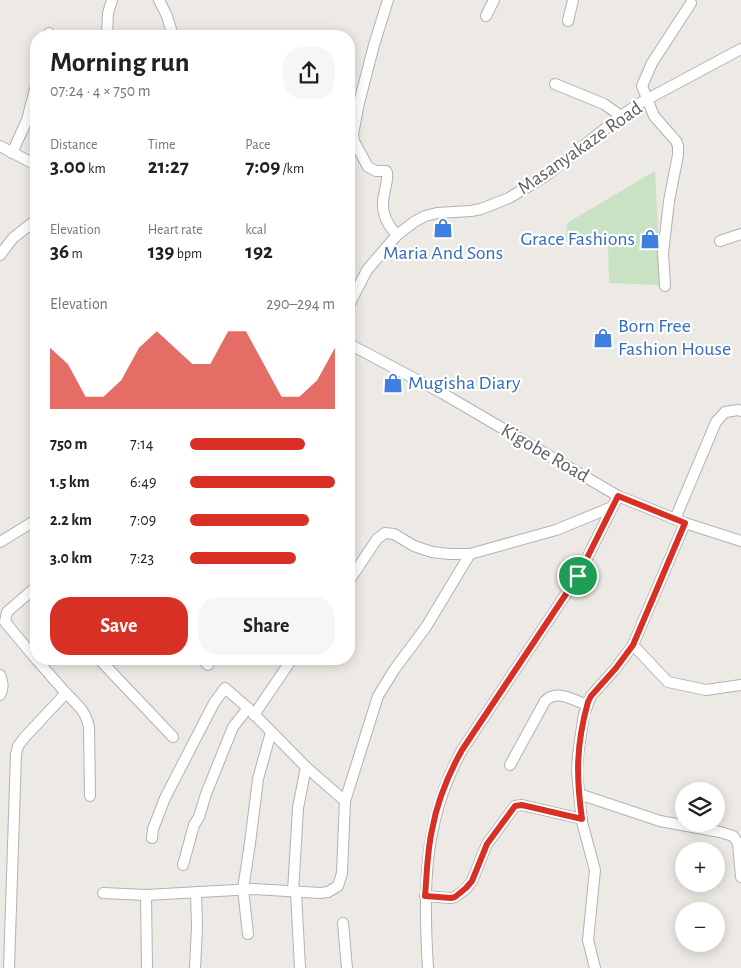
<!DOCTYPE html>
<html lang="en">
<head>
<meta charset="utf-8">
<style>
  body { margin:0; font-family:"Alegreya Sans",sans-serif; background:#f6f6f6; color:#202124; height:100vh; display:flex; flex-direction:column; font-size:19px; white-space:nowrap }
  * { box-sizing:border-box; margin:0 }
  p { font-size:16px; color:#757577 }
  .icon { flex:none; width:28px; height:28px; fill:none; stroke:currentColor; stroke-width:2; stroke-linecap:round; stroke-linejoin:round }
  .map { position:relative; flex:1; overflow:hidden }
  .sheet { position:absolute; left:30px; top:30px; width:325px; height:635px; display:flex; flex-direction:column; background:#fff; border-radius:20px; box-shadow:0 2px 12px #0003 }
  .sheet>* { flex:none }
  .fabs { position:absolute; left:675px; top:782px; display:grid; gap:10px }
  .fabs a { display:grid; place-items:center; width:50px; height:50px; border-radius:50%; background:#fff; box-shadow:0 2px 12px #0003; font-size:25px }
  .pin { position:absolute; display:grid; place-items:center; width:42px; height:42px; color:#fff; margin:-21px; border:2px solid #fff; border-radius:50%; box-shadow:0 1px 5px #0007 }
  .round { display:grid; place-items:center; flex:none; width:52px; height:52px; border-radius:20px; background:#f6f6f6 }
  .headline { display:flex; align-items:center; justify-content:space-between; height:85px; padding:0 20px }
  h1 { font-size:28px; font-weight:700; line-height:38px }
  .stats { display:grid; grid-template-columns:repeat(3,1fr); gap:8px; height:85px; padding:5px 20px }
  .stats div { display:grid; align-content:center }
  .stats b { font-size:21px; font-weight:700 }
  .stats small { font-size:14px; font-weight:400 }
  .stats p { font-size:14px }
  .chart { height:140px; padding:10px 20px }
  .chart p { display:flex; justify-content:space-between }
  .chart svg { width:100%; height:90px; margin-top:5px; fill:#d93025; opacity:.7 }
  .button { display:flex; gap:10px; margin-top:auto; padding:10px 20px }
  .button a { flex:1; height:58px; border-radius:20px; background:#d93025; color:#fff; font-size:20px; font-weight:700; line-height:58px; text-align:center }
  .button a+a { background:#f6f6f6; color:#202124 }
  ul { padding:0 20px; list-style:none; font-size:16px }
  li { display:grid; grid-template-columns:80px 60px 1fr; align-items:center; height:38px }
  li i { height:12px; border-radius:6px; background:#d93025 }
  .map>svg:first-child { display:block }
</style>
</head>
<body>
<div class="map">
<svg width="741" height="968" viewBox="0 0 741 968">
  <rect width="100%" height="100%" fill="#ede9e4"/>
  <!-- grass -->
  <path fill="#c9e2c3" d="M655,171l6,114 -52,-2 -1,-43 -42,2 1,-19z"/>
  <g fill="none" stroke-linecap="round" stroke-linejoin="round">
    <defs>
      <g id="minor">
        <path d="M159,0l8,16 6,20"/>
        <path d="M388,0l-14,45 -15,58 -6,31 1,7 14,26 8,4h10l1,2c1,6 -1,11 -2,17 -5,19 -1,31 12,45"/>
        <path d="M486,16l8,-16"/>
        <path d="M568,21l5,-21"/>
        <path d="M49,36v-3"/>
        <path d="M107,36l1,-23 4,-13"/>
        <path d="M555,84l49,20 17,12"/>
        <path d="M0,146l36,19"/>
        <path d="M12,153l15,-33 9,-35"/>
        <path d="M720,241l21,-7"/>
        <path d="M0,255l13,-17 23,-18"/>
        <path d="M665,286l-2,-33 6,-52 9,-46v-9l-2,-5 -22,-25 -12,-30 10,-23 39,-60"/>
        <path d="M349,305l18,-35 30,-35 17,-13 11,-6 12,-3 34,-2 10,-2 28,-11 38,-23 74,-59 19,-13 101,-54"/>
        <path d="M349,344l93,49 176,103 67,27 56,18"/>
        <path d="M675,519l41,-97 9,-10 13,-2 3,1"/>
        <path d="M0,542l36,-22"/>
        <path d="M349,581l28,-42 8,-6 9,1 20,12 18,6 17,2h21l86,-24 56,-23"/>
        <path d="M36,587l-29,25 -2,10 31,37"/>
        <path d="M633,645l35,37 38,8 35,-5"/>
        <path d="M36,659c10,11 19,22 29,33 12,13 20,17 24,35l1,69"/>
        <path d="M99,659l74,78"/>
        <path d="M202,659l6,6"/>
        <path d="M0,675c3,8 4,13 0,20"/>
        <path d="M254,715l38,-56"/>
        <path d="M510,765l35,-64c12,-12 28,-1 42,4"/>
        <path d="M579,794l81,27 60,11 13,4 5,7 3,34"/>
        <path d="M152,838l1,-9 12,-31 49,-95 11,-15 23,20 58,59 39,34"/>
        <path d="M183,865l11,-40 5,-8 7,-23 27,-67 15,-19"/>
        <path d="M293,892l5,-84 8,-41"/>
        <path d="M296,892l4,76"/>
        <path d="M103,893l43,2 108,-6 66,4 8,-1 10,-6 4,-13 3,-72 33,-105 16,-26 32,-43 44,-73"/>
        <path d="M146,895l1,73"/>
        <path d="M425,896l26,2 4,-1 11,-8 6,-8 15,-37 28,-38 7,-1 60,14"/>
        <path d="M343,923l4,45"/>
        <path d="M248,934l-5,-45 7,-46 8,-64 13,-47"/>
        <path d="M9,968l7,-214 2,-8 6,-8 42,-45"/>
        <path d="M195,968l2,-41 -1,-35"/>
        <path d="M428,968c-5,-79 -5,-147 34,-218l116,-174 40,-80"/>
        <path d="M595,968l-7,-28 7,-70 -13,-48 -5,-50 1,-17 6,-41 7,-18 25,-28 17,-23 52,-122"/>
      </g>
    </defs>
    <!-- minor casing -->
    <use href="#minor" stroke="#afb3b5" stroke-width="12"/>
    <!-- minor -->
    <use href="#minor" stroke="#fff" stroke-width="10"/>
  </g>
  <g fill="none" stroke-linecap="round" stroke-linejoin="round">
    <defs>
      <path id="route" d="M618,496l67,27 -52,122 -17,23 -25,28 -3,6c-12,43 -12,74 -6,117l-60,-14 -7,1 -28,38 -15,37 -6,7 -11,9 -4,1 -26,-2c2,-22 2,-44 7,-66 5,-28 16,-55 30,-80l116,-174z"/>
    </defs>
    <!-- route casing -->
    <use href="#route" stroke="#fff" stroke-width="10"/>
    <!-- route -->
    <use href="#route" stroke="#d93025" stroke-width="6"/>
  </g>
  <!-- icons -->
  <defs>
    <symbol id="shop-bare" viewBox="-9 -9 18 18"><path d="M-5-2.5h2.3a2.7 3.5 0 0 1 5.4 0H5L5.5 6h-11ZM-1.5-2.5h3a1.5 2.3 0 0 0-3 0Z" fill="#3f7fe0" stroke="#fff" stroke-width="2.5" paint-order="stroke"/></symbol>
  </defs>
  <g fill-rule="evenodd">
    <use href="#shop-bare" x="429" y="214" width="28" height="28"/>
    <use href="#shop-bare" x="636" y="225" width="28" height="28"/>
    <use href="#shop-bare" x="589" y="324" width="28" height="28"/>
    <use href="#shop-bare" x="379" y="369" width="28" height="28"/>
  </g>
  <g text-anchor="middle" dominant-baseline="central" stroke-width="4.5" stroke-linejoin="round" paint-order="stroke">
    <!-- street labels -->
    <g font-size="20" fill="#5c6163" stroke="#fff">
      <text transform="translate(580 148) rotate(-35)">Masanyakaze Road</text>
      <text transform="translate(545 453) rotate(30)">Kigobe Road</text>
    </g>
    <!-- shop labels -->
    <g font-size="20" fill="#366cbe" stroke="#fff" text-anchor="start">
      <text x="635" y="239" text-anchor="end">Grace Fashions</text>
      <text x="443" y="253" text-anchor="middle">Maria And Sons</text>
      <text x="618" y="326">Born Free<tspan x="618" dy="23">Fashion House</tspan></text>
      <text x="408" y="383">Mugisha Diary</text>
    </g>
  </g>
</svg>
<div class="fabs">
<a><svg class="icon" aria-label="layers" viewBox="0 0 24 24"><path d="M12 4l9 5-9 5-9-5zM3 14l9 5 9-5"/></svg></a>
<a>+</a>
<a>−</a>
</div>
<div class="pin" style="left:578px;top:576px;background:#1e9e55"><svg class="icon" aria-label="arrive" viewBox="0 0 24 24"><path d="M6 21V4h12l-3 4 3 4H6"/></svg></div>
<section class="sheet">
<div class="headline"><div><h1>Morning run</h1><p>07:24 · 4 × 750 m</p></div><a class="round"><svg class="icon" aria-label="share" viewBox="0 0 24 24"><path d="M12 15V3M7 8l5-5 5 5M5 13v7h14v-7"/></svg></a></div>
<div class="stats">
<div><p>Distance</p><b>3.00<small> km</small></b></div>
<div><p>Time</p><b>21:27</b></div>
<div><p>Pace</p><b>7:09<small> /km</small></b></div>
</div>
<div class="stats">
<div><p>Elevation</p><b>36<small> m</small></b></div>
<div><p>Heart rate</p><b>139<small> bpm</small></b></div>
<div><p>kcal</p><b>192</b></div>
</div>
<div class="chart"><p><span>Elevation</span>290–294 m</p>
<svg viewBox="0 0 160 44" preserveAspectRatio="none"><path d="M0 44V14L10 22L20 38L30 38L40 30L50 14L60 6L70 14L80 22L90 22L100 6L110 6L120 22L130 38L140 38L150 30L160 14V44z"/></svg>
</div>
<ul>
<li><b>750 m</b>7:14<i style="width:79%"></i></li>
<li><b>1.5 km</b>6:49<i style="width:100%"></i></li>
<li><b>2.2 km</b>7:09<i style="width:82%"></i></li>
<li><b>3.0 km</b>7:23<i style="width:73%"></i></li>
</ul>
<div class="button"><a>Save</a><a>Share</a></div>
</section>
</div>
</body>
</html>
